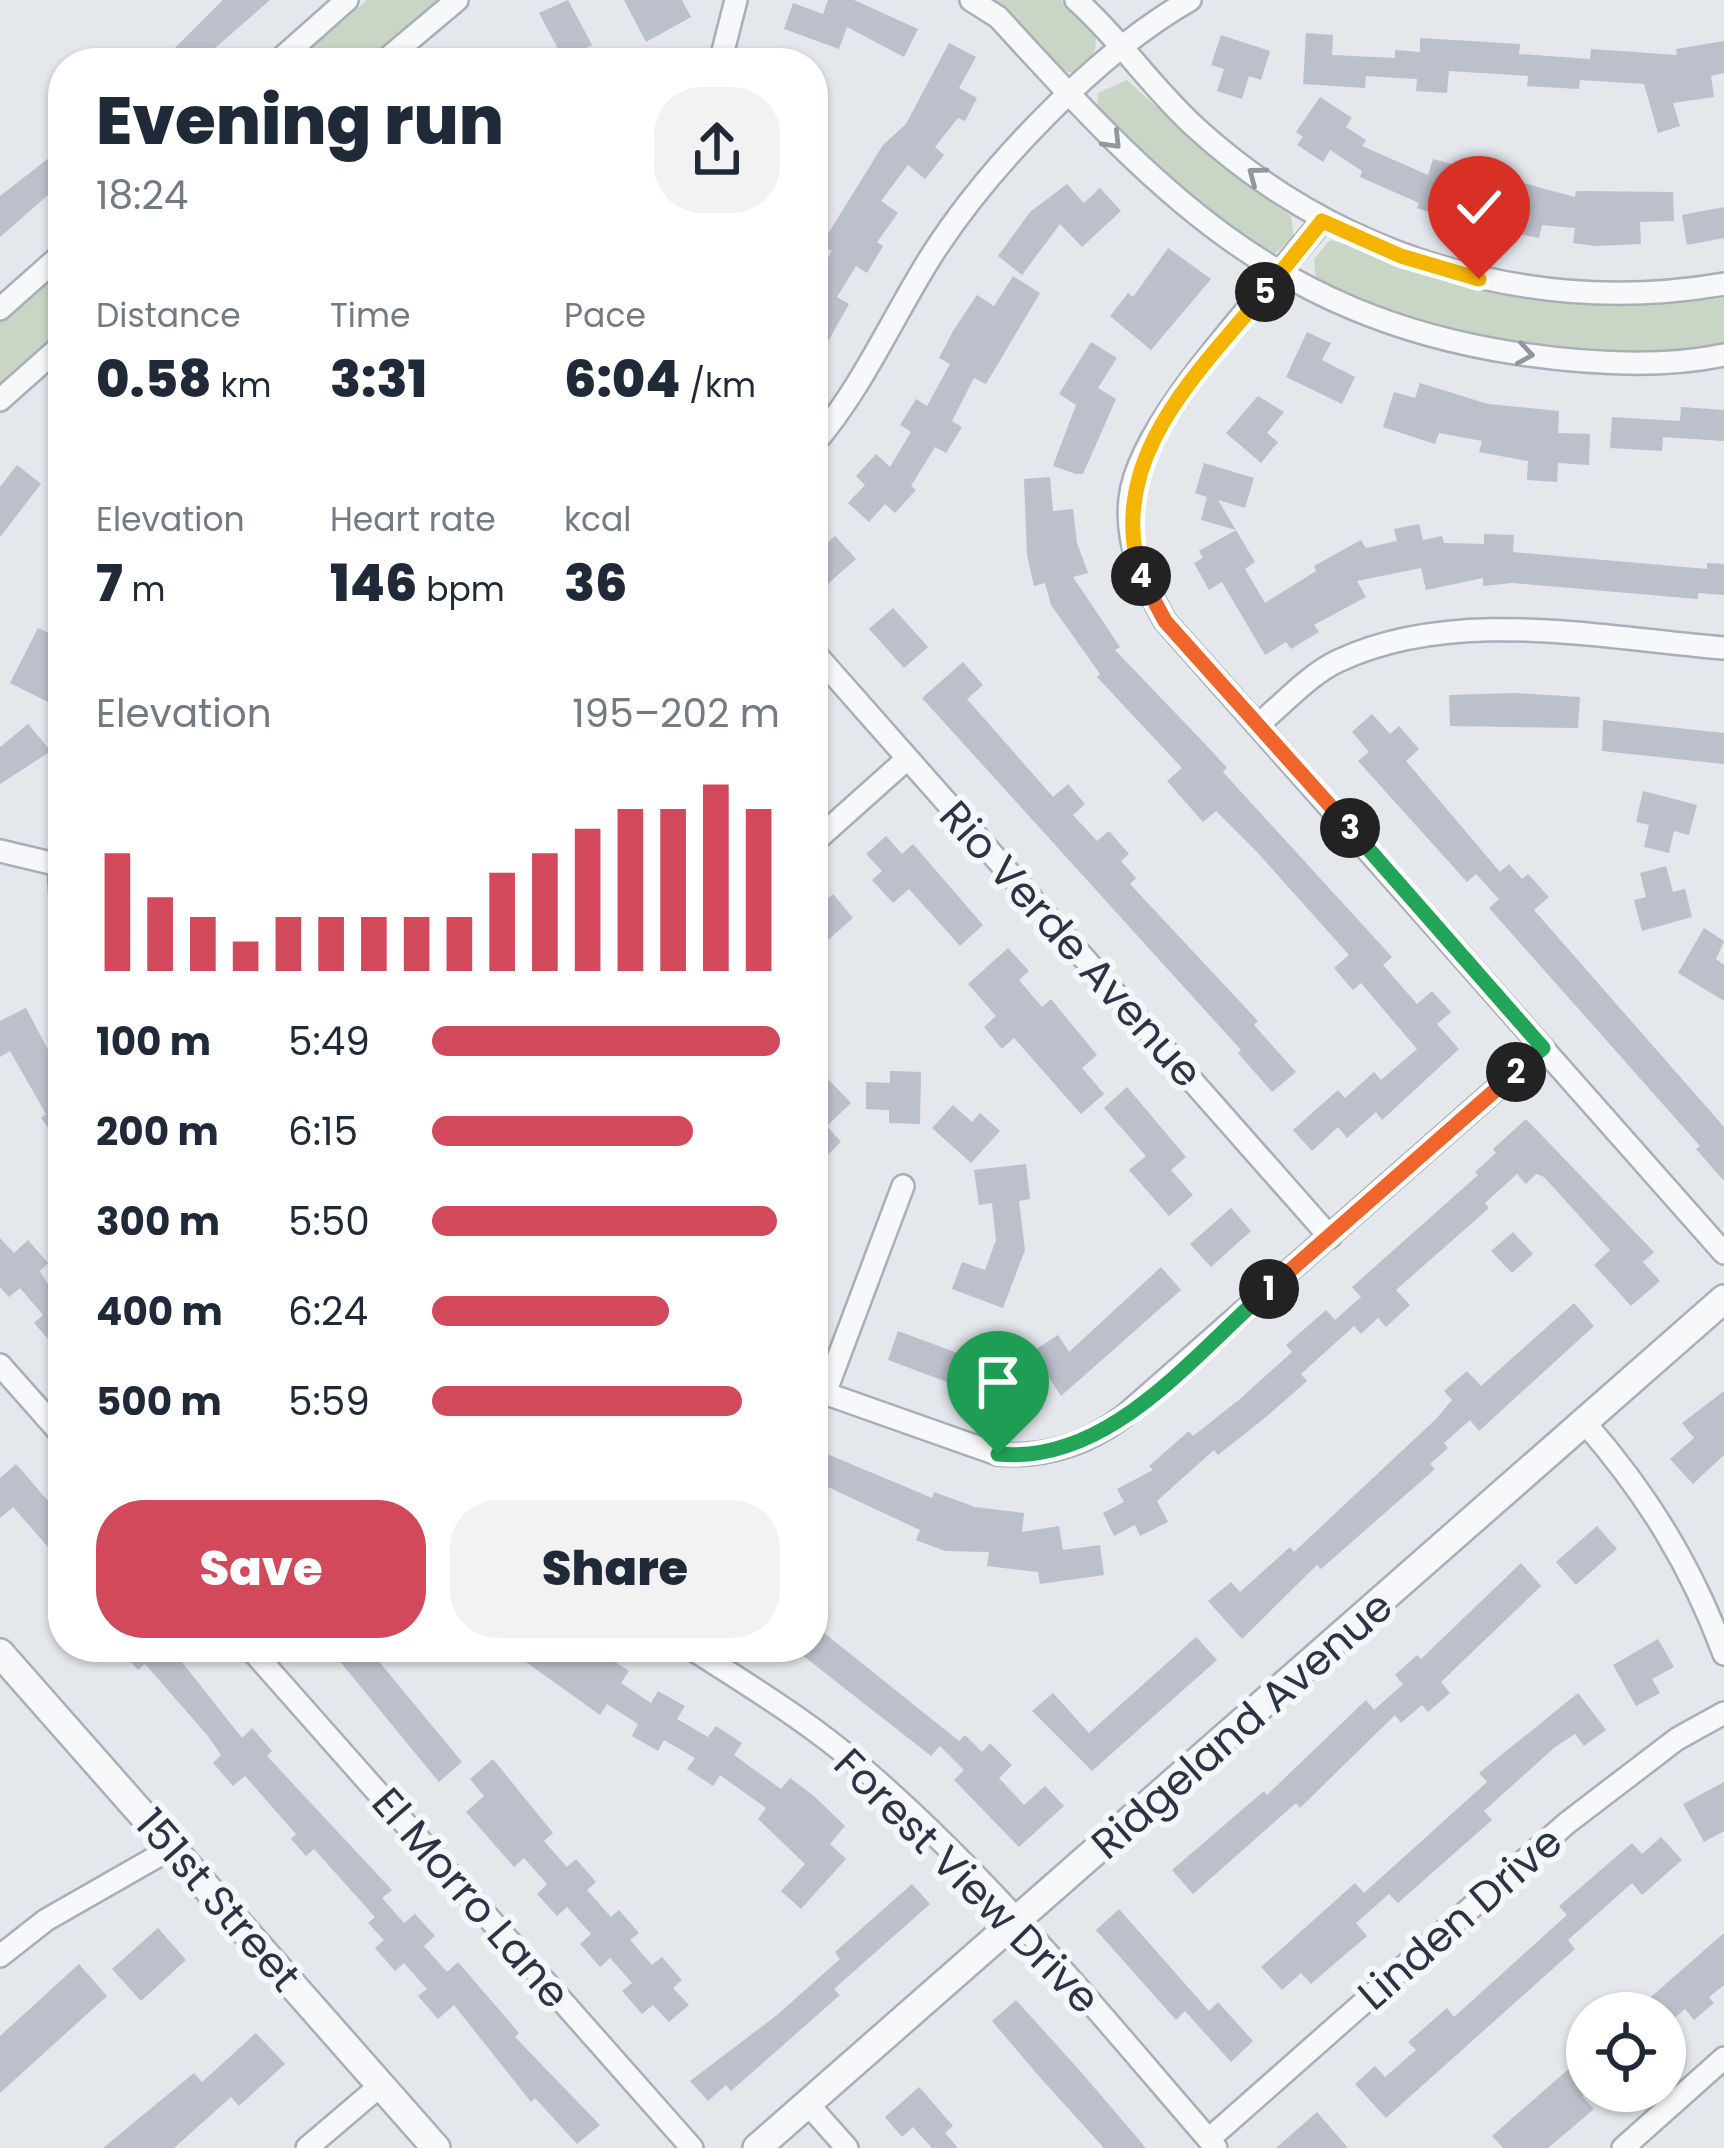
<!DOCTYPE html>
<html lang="en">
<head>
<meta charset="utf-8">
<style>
  body { margin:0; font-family:Poppins,sans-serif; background:#f2f2f3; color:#1f2937; height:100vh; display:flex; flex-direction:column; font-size:45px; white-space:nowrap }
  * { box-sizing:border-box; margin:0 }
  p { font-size:39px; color:#747a83 }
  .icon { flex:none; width:66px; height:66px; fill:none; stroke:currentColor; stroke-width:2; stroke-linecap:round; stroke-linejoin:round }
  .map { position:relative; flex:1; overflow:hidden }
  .details { position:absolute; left:48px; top:48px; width:780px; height:1614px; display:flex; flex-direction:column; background:#fff; border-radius:48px; box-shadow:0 3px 9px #0004 }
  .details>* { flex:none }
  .tools { position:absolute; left:1566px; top:1992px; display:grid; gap:24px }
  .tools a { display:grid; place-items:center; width:120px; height:120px; border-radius:50%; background:#fff; box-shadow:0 3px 9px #0004; font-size:60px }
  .pin { position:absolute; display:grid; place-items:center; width:102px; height:102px; color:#fff; margin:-123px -51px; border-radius:50% 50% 50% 0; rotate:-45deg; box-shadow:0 0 12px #0007 }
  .pin .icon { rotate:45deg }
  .km { position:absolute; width:60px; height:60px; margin:-30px; border-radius:50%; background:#222; color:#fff; font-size:33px; line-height:60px; text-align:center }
  .round { display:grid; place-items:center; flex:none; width:126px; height:126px; border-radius:48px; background:#f2f2f3 }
  .head { display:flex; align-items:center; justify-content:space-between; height:204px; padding:0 48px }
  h1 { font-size:66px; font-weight:800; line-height:90px }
  .stats { display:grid; grid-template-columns:repeat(3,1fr); gap:18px; height:204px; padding:12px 48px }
  .stats div { display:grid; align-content:center }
  .stats b { font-size:51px; font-weight:800 }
  .stats small { font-size:33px; font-weight:400 }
  .stats p { font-size:33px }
  .chart { height:336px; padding:24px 48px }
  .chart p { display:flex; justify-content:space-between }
  .chart svg { width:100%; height:216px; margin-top:12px; stroke:#d1495b; stroke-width:6 }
  .button { display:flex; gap:24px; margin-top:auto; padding:24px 48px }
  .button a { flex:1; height:138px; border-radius:48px; background:#d1495b; color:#fff; font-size:48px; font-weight:800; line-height:138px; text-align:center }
  .button a+a { background:#f2f2f3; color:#1f2937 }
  ul { padding:0 48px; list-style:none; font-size:39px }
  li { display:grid; grid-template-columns:192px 144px 1fr; align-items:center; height:90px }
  li i { height:30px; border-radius:15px; background:#d1495b }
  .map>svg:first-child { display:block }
</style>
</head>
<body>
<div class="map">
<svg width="1724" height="2148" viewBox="0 0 1724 2148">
  <rect width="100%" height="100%" fill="#e4e7ec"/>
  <!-- green -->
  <g fill="#c9d6c5">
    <path d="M367,0h71l-70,63h-73z"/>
    <path d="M982,0h79l34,33c4,18 -6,42 -28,39z"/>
    <path d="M1127,80l97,88 67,48 3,22 -21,17 -43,-23 -133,-119 1,-20z"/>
    <path d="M1330,240c40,8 76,30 115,40 93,25 184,28 279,18v49c-134,25 -287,-6 -408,-66l-2,-22z"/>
    <path d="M63,265v69l-63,59v-72z"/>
  </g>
  <!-- building -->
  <g fill="#bbc0ca">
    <path d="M223,0h47l-72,63h-38z"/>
    <path d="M568,0l24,45 -28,15 -25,-47z"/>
    <path d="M624,0h58l9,17 -45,25z"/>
    <path d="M828,0h26l64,29 -14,28 -57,-30 -8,22 -55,-20 9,-26 30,11z"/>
    <path d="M1306,33l27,2 -1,20 63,3v-8l25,2v-14l100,6 -1,10 71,5 1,-10 86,6 -1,-6 48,-8v32l-13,3 3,21 -41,6 7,23 -22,7 -14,-49 -64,-4 -1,9 -52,-3 1,-10 -79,-5 -2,22 -31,-2 1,-12 -51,-3 -1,12 -62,-4z"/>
    <path d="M1221,35l49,16 -9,29 -12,-4 -7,23 -25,-8 7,-22 -13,-4z"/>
    <path d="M949,43l27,14 -17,31 18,10 -12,23 -7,-3 -23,29 9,8 -19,24 -17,-14 -27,36 17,12 -21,29 6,4 -16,27 -11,-7 -19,31 12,7 -36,64v-63l15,-27 -9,-5 13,-22 -11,-6 62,-100 23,-21z"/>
    <path d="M1320,97l32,21 -6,9 20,13 -4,6 66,29 5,-16 142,38 1,-6 97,1 1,29 -34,1 1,22 -45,2 -23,-3 2,-15 -33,-3 -3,13 -25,-5 4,-19 -43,-10 -2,9 -23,-7 -4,12 -29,-10 2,-5 -59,-26 2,-6 -32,-21 -7,12 -26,-17 6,-8 -7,-5z"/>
    <path d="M63,147v35l-63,55v-41z"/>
    <path d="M1067,184l17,19 16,-15 21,23 -39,36 -22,-23 -38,51 -24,-19 32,-44z"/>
    <path d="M1724,207v31l-37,7 -5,-30z"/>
    <path d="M1168,248l43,31 -60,71 -41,-34 18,-23 5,4z"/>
    <path d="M1013,276l27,17 -54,91 -12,-6 -22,43 10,6 -16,26 -11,-6 -24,39 5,4 -21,23 -10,-9 -16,18 -21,-19 17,-18 -9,-9 20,-22 14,13 21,-35 -11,-7 16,-26 11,7 23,-42 -11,-6 14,-27 24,-36 17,11z"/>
    <path d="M1307,332l24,11 -9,17 33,17 -13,27 -56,-27z"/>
    <path d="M1091,342l26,16 -19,30 18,11 -33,75h-7l-23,-8 23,-61 -17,-11z"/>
    <path d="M1420,383l68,21 71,7 -1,22 32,1 -1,31 -31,-2 -1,19 -30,-2 1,-19 -49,-9 3,-11 -43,-8 -4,11 -52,-17 11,-35 21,6z"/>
    <path d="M1258,396l26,16 -17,21 11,9 -17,21 -35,-30z"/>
    <path d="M1681,407l43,3v31l-61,-4 -1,14 -52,-3 2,-31 68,4z"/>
    <path d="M1204,463l50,15 -9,30 -27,-8 37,62 -10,7 20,34 51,-32 -2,-5 47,-26 5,8 31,-7 -3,-12 25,-5 4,16 19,-4 2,7 40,1v-10l30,1 -1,17 194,17v-6l17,1v31l-26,-2v6l-186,-16 -29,3v-8l-57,12 -5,-22 -64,13 9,16 -52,28 5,7 -28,17 -5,-7 -21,13 -43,-73 -13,8 -15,-27 9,-5 -4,-7 37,-21 -35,-10 6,-23 -12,-4z"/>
    <path d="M17,465l24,19 -41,53v-50z"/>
    <path d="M1050,477l3,34 20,-2 4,34 11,30 -15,4 47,70 -5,3 92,96 20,22 -4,4 169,185 -9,8 34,39 15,-13 19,21 -14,12 22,25 -77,71 -6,-8 -29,26 -9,-11 -26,24 -19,-21 45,-40 7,8 29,-26 7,8 36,-31 -56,-66 -8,7 -19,-22 15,-13 -91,-102 -42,-42 -13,11 -36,-41 15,-13 -85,-91 3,-3 -49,-69 -6,-22 -11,3 -7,-31 -3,-76z"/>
    <path d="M835,536l21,23 -43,38v-41z"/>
    <path d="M893,608l35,39 -24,21 -35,-39z"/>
    <path d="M63,615v32l-13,26 13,7 -7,26 -46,-23 28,-55 11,5z"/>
    <path d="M963,662l20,23 -16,14 86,98 15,-13 17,20 -12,11 24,26 12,-10 20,23 -8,7 15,17 -6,6 128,137 -4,4 42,47 -24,20 -34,-39 3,-3 -319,-352z"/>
    <path d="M1515,693l65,4 -2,31 -128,-2 -1,-31z"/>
    <path d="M1372,714l18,20 9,-8 20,23 -13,12 94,111 9,-8 13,15 6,-5 21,23 -15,13 190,217v54l-28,-32 4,-3 -211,-238 10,-9 -23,-25 -9,8 -109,-121 11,-9 -17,-20z"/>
    <path d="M1603,720l121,13v31l-122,-13z"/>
    <path d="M28,724l23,27 -51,33v-37z"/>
    <path d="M1643,791l54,14 -8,30 -15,-4 -5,22 -25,-6 5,-22 -13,-3z"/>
    <path d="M886,836l16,18 11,-10 70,81 -23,21 -51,-57 -16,14 -21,-23 10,-9 -16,-17z"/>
    <path d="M1666,866l7,26 12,-3 7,28 -50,14 -8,-31 12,-3 -6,-24z"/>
    <path d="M833,894l20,24 -40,35v-41z"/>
    <path d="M1704,928l20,13 -8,18 8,6v36l-46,-28z"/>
    <path d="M1008,948l21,23 -10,9 23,27 9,-8 46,56 -15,13 22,26 -23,20 -67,-76 -12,11 -18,-22 12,-11 -28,-32z"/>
    <path d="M26,1008l37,70v70l-22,-30 5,-4 -36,-63 -10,6v-36z"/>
    <path d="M890,1071l31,1 -1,52 -31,-1v-13l-23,-1v-27l24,1z"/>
    <path d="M829,1080l22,23 -24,23 14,16 -28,27v-73z"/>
    <path d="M1127,1087l59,70 -15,13 22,25 -24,21 -40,-46 17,-14 -42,-48z"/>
    <path d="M953,1105l19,17 8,-9 20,18 -29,32 -39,-35z"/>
    <path d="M1526,1119l128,133 -11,10 17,19 -29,25 -37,-41 16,-15 -66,-73 -8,-3 -10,10 -9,-10 -32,29 4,5 -93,82 14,15 -24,22 -8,-9 -17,16 -7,-8 -53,48 6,7 -41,36 -48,38 -4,-5 -57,51 11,21 -28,14 -5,-11 -21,11 -11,-23 21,-11 -7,-13 36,-19 -4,-4 40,-35 4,5 47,-37 52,-47 -6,-7 40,-35 9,10 26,-23 -9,-10 126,-112 -3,-3 21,-19 -3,-4z"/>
    <path d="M1026,1164l4,35 -11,2 6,49 -22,58 -51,-19 10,-27 23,8 11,-30 -4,-37 -13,2 -5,-35z"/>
    <path d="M1231,1208l20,23 -40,36 -21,-23z"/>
    <path d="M1513,1232l20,22 -21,19 -21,-22z"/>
    <path d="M0,1238l14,15 14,-13 20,23 -8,8 23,38v47l-29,-33 9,-8 -23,-27 -11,9 -9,-10z"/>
    <path d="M1161,1267l20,23 -120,106 -29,-44 26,-17 11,17z"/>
    <path d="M1574,1303l20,23 -115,105 -9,-11 -26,23 4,5 -18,16 5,5 -114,100 -4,-4 -75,74 -34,-38 23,-19 9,10 50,-45 4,5 143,-134 15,-18 -8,-9 23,-20 14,15z"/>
    <path d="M898,1331l111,41 -11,29 -110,-41z"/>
    <path d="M1724,1391v64l-31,29 -23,-25 24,-21 -12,-15z"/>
    <path d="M813,1448l119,50 2,-6 41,15 49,6 -2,19 37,-6 4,24 37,-5 4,30 -64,9 -2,-12 -51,-6 2,-14 -44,-1 -29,-11 4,-10 -107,-50z"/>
    <path d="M16,1464l47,54v46l-50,-57 -13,11v-40z"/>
    <path d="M1597,1526l20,23 -41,36 -20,-23z"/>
    <path d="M1521,1563l20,23 -100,96 9,11 -22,19 -6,-7 -21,18 -6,-8 -95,93 -4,-5 -103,91 -21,-24 92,-79 3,4 99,-95 8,10 29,-26 -8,-9 22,-20 4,4z"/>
    <path d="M813,1624l146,117 6,-6 17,17 8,-9 22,22 -13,13 25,27 21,-19 19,20 -45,41 -65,-67 10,-10 -24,-24 -9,10 -139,-109h21z"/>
    <path d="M1196,1637l21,23 -125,111 -60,-60 21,-18 36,40z"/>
    <path d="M1658,1639l16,28 -22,12 8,14 -24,13 -23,-41z"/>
    <path d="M118,1647h52l72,91 10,-10 20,23 -5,5 125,134 -10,8 22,25 11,-9 20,22 -11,10 23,26 11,-10 61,71 -4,4 85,88 -23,19 -42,-46 -4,4 -77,-97 -16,14 -20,-23 9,-7 -23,-26 -9,8 -20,-23 9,-8 -16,-17 7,-6 -61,-68 -8,7 -15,-17 5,-5 -51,-58 -12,10 -20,-23 8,-8 -13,-19 -63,-72 -7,6z"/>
    <path d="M328,1647h39l95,115 -23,20z"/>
    <path d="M505,1647h85l13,7 26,17 -8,12 30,20 7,-12 27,15 -8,13 31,18 8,-11 26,17 -8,12 47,34 9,-11 24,18 31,30 -15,18 16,15 -45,50 -20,-18 24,-27 -47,-45 8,-11 -46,-33 -7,11 -26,-17 8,-11 -31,-18 -6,11 -26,-15 6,-12 -31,-20 -7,11z"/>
    <path d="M1578,1693l28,37 -22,16 -9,-12 -20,13 -71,64 8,9 -94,83 -9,-9 -33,29 11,13 -20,17 -36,31 -10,-11 -19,17 -21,-23 94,-84 9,10 123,-111 -8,-9z"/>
    <path d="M493,1759l60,74 -9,8 23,26 9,-8 20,23 -9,8 24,27 8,-7 20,23 -9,7 22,25 10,-8 20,23 -9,8 16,17 -20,17 -16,-17 -11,9 -20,-23 10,-8 -22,-25 -10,9 -20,-23 11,-10 -24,-27 -10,9 -20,-22 10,-10 -23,-26 -10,9 -48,-55 18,-16 -14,-17z"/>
    <path d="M1724,1782v49l-20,11 -21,-38z"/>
    <path d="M1661,1837l21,23 -40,35 -10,-12 -64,57 7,9 -189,169 -31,-34 20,-18 10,11 31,-27 -8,-8 39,-34 7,9 113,-102 -8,-9 73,-63 10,11z"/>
    <path d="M912,1884l18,20 -96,85 6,6 -34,30 -75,66 -5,-6 -18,16 -18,-20 87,-66 63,-56 -5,-7z"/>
    <path d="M1119,1909l90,102 9,-9 35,39 -22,21 -46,-51 -9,9 -80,-90z"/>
    <path d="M158,1928l28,32 -45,41 -29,-32z"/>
    <path d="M1724,1933v52l-15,12 5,6 -20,17 -9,-11 -20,17v-13h-12l-9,-10z"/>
    <path d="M79,1964l28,32 -107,97v-57z"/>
    <path d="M1016,2000l65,72 65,76h-42l-67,-74 -45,-53z"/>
    <path d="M256,2033l29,31 -46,42 -8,-9 -57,51h-71l91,-75 8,9z"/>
    <path d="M1587,2053l-4,44 11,12 -46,39h-45l-11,-12z"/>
    <path d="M919,2087l34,39 -8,7 13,15h-26l-19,-21 -11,10 -17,-20z"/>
    <path d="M1317,2112l31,36h-72z"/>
  </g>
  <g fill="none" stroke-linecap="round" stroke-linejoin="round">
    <defs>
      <g id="minor">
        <path d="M971,0l27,17c157,172 274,298 516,336 66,10 144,16 210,2"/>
        <path d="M1076,0c44,39 76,88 120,128 143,130 336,189 528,156"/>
        <path d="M276,63l71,-63"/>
        <path d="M382,63l75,-63"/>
        <path d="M720,63l16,-63"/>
        <path d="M1321,222c-50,64 -184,199 -191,277 -5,45 14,84 35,122l559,632"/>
        <path d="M0,309l63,-56"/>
        <path d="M0,400l63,-56"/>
        <path d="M813,445c49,-57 77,-123 117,-187 57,-90 167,-205 260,-258"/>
        <path d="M813,651l517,586"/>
        <path d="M1259,724c24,-20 51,-50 79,-63 117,-55 263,-23 386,-13"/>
        <path d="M813,843l94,-84"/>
        <path d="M0,851l59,14 4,63"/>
        <path d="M0,1365l63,71"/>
        <path d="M813,1389l184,65c48,4 88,-9 126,-37l420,-369"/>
        <path d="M825,1393l78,-207"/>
        <path d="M1585,1423c62,71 106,142 139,231"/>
        <path d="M249,1647l443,501"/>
        <path d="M689,1647c59,38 119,74 172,120 132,113 242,251 355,381"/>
        <path d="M0,1956l46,-36 126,-72"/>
        <path d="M807,2103l40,45"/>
        <path d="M1209,2139l358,-316 110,-84 47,-26"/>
        <path d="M307,2148l74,-63"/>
        <path d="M1623,2148l101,-90"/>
      </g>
      <g id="tertiary">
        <path d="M0,1653l436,495"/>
        <path d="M757,2148l967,-849"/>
      </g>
    </defs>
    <!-- minor casing -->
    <use href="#minor" stroke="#a9aeb7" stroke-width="26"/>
    <!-- tertiary casing -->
    <use href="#tertiary" stroke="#a9aeb7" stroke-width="32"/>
    <!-- minor -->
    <use href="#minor" stroke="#f7f8fa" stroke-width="21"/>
    <!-- tertiary -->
    <use href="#tertiary" stroke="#f7f8fa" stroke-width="27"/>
  </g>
  <!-- one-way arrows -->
  <defs><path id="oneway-chevron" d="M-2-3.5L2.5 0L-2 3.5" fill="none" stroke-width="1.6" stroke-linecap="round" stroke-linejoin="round" transform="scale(3)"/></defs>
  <g stroke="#9196a0">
    <use href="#oneway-chevron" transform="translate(1113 141) rotate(46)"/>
    <use href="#oneway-chevron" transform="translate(1256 175) rotate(-143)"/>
    <use href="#oneway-chevron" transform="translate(1525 354) rotate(9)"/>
  </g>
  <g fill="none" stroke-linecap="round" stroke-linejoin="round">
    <defs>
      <path id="split-1" d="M998,1454c111,11 194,-98 271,-165"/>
      <path id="split-2" d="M1269,1289l247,-217"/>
      <path id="split-3" d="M1350,828l193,220 -27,24"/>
      <path id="split-4" d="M1141,576l24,45 185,207"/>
      <path id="split-5" d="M1141,576c-37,-116 56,-202 124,-284"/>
      <path id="split-6" d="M1265,292l57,-71 79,35 78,23"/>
    </defs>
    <!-- split-1 casing -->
    <use href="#split-1" stroke="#fff" stroke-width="24"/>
    <!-- split-2 casing -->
    <use href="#split-2" stroke="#fff" stroke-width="24"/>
    <!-- split-3 casing -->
    <use href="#split-3" stroke="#fff" stroke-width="24"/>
    <!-- split-4 casing -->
    <use href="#split-4" stroke="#fff" stroke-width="24"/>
    <!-- split-5 casing -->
    <use href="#split-5" stroke="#fff" stroke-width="24"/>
    <!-- split-6 casing -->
    <use href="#split-6" stroke="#fff" stroke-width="24"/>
    <!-- split-1 -->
    <use href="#split-1" stroke="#22a559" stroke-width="15"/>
    <!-- split-2 -->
    <use href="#split-2" stroke="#f0652b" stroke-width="15"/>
    <!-- split-3 -->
    <use href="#split-3" stroke="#22a559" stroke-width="15"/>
    <!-- split-4 -->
    <use href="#split-4" stroke="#f0652b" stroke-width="15"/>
    <!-- split-5 -->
    <use href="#split-5" stroke="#f5b400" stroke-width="15"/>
    <!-- split-6 -->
    <use href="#split-6" stroke="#f5b400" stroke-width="15"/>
  </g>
  <g text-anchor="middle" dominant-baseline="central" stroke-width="12" stroke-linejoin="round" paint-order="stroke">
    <!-- street labels -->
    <g font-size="42" fill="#2b3445" stroke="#f4f6f9">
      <text transform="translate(1071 944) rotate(48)">Rio Verde Avenue</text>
      <text transform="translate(1242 1725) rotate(-41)">Ridgeland Avenue</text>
      <text transform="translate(967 1881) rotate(45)">Forest View Drive</text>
      <text transform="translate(471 1898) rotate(49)">El Morro Lane</text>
      <text transform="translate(218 1900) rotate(49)">151st Street</text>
      <text transform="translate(1460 1918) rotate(-41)">Linden Drive</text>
    </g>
  </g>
</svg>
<div class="tools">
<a><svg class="icon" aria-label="locate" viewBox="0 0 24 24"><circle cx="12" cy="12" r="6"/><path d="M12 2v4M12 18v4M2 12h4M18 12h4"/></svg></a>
</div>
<div class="pin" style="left:998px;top:1454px;background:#1e9e55"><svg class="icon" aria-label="arrive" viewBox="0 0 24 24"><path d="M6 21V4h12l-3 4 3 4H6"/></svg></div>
<div class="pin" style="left:1479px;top:279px;background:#d93025"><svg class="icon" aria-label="check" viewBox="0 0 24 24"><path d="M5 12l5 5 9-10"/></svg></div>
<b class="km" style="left:1269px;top:1289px">1</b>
<b class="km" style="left:1516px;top:1072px">2</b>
<b class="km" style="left:1350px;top:828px">3</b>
<b class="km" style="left:1141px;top:576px">4</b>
<b class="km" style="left:1265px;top:292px">5</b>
<section class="details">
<div class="head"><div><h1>Evening run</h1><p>18:24</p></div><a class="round"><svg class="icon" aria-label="share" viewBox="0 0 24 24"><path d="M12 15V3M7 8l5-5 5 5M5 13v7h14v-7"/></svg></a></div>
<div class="stats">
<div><p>Distance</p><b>0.58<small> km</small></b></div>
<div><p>Time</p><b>3:31</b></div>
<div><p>Pace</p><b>6:04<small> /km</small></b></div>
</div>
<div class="stats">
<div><p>Elevation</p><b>7<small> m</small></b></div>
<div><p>Heart rate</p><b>146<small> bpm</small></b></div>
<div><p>kcal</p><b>36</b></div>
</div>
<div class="chart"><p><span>Elevation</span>195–202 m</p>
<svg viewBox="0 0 160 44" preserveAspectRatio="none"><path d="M5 44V20M15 44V29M25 44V33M35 44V38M45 44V33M55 44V33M65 44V33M75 44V33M85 44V33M95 44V24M105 44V20M115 44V15M125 44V11M135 44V11M145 44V6M155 44V11"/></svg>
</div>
<ul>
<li><b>100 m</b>5:49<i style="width:100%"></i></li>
<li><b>200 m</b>6:15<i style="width:75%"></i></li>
<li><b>300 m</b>5:50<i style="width:99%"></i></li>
<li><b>400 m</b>6:24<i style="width:68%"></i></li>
<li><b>500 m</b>5:59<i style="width:89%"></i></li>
</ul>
<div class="button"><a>Save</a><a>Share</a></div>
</section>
</div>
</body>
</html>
